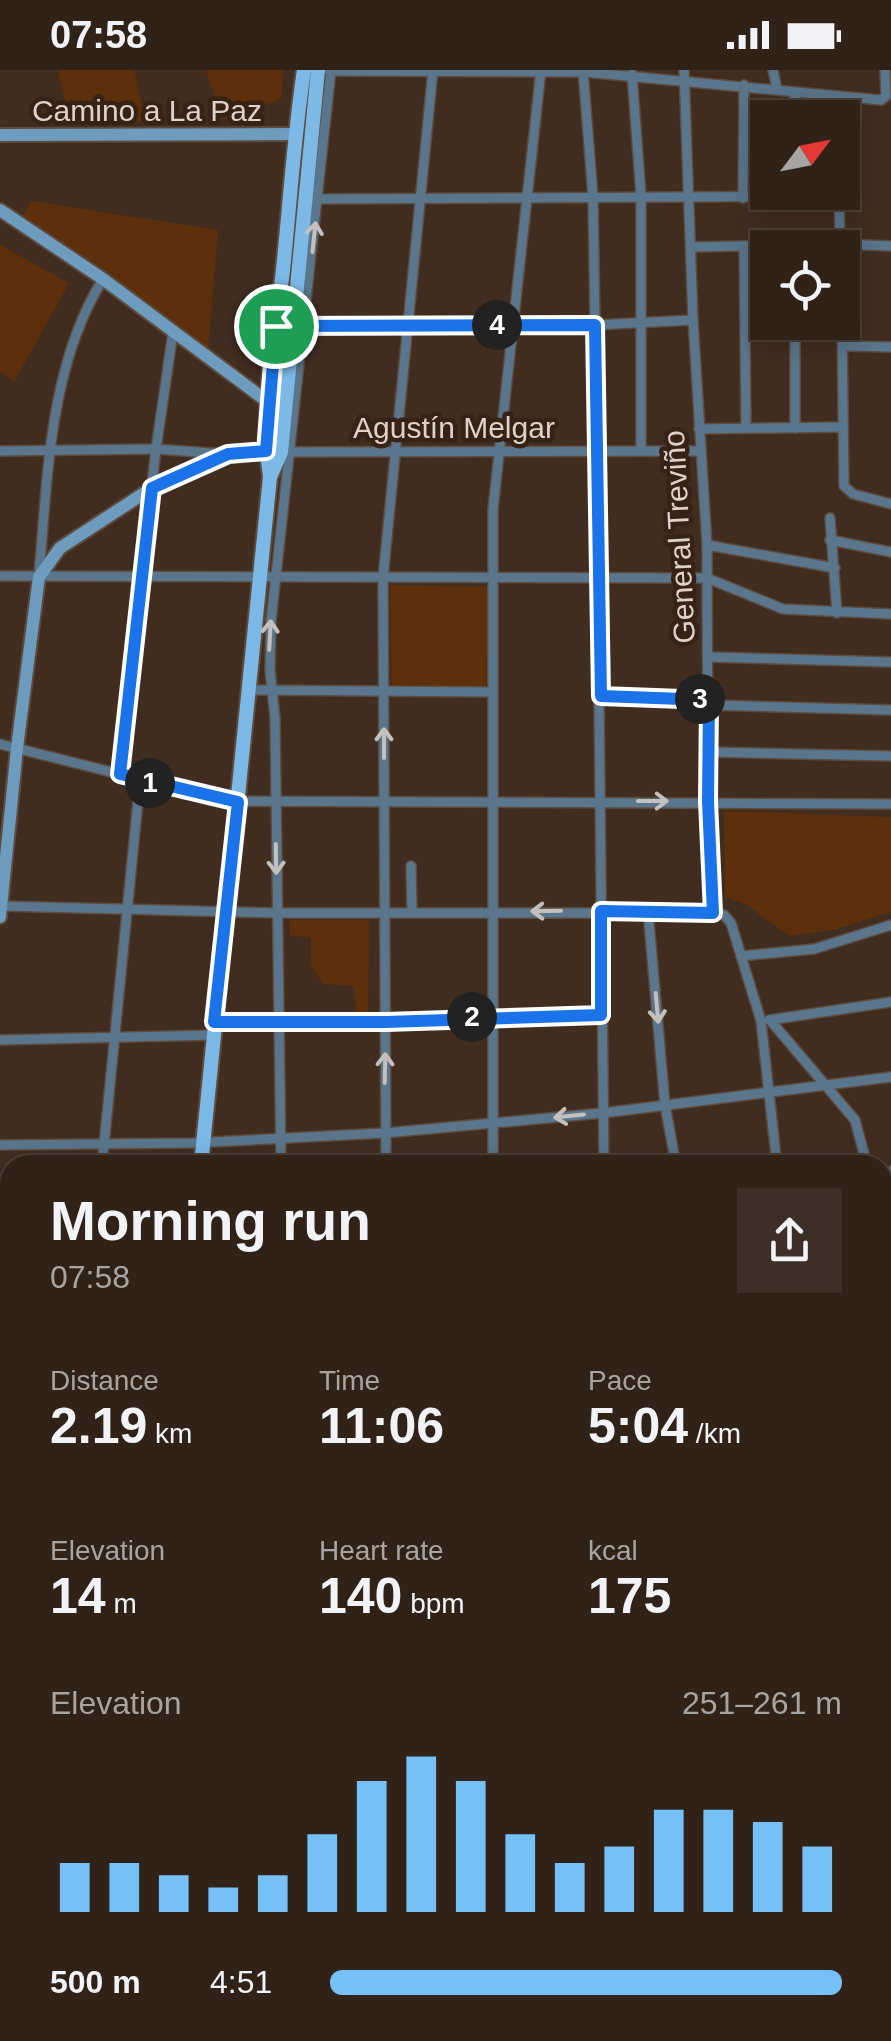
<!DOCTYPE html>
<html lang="en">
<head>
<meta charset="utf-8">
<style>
  body { margin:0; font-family:Arial,sans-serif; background:#3d2f25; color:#f1f3f6; height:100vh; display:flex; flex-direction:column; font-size:38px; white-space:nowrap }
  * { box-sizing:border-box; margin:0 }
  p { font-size:32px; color:#a8a4a2 }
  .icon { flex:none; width:55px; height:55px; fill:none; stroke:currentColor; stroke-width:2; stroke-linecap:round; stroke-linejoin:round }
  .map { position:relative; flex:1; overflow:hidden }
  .panel { position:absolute; left:0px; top:1085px; width:892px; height:888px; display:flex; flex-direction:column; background:#312218; border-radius:30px 30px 0 0; box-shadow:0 5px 25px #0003,0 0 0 2px #4c3f37 }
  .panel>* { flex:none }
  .needle { width:65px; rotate:58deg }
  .buttons { position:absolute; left:750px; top:30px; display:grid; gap:20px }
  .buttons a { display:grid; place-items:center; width:110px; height:110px; border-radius:0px; background:#312218; box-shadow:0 5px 25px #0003,0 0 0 2px #4c3f37; font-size:50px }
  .pin { position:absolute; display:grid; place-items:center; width:85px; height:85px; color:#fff; margin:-42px; border:5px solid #fff; border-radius:50%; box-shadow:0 2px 10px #0007 }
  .km { position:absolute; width:50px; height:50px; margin:-25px; border-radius:50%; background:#222; color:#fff; font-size:28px; line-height:50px; text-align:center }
  .round { display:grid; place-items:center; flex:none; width:105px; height:105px; border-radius:0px; background:#3d2f25 }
  .summary { display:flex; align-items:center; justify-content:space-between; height:170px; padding:0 50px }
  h1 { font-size:55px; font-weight:700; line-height:75px }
  .figures { display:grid; grid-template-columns:repeat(3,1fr); gap:15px; height:170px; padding:10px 50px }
  .figures div { display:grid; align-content:center }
  .figures b { font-size:50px; font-weight:700 }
  .figures small { font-size:28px; font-weight:400 }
  .figures p { font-size:28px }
  .chart { height:280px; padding:20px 50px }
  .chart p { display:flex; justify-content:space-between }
  .chart svg { width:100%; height:180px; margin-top:10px; stroke:#75c0f6; stroke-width:6 }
  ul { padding:0 50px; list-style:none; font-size:32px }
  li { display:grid; grid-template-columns:160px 120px 1fr; align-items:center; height:75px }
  li i { height:25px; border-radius:12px; background:#75c0f6 }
  .status { display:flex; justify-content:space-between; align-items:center; height:70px; padding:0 50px; background:#312218; direction:ltr }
  .status svg { height:28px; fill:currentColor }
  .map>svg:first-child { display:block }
</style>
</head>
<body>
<div class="status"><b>07:58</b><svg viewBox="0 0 49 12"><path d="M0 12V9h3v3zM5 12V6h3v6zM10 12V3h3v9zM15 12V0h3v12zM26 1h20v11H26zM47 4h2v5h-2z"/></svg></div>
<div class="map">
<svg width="891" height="1971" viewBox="0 0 891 1971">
  <rect width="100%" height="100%" fill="#412d20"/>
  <!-- green -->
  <g fill="#5d2f0a">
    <path d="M58,0h76l12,52 -66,4 -14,-21z"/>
    <path d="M206,0h77l-2,29 -59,21z"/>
    <path d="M31,131l187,29 -10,120 -187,-132z"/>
    <path d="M0,175l69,38 -55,99 -14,-12z"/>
    <path d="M390,515l99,2 -3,101 -94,1z"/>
    <path d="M724,741l167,6v95l-54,17 -47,7 -45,-32 -20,-7z"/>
    <path d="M289,850h80l-1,94 -12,-1 -2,-27 -31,-2 -12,-19v-28l-21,-1z"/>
    <path d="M891,1541v430h-56v-8l47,-1v-381z"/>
    <path d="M433,1963v-1l150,1 -33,8h-117z"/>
  </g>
  <!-- water -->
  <path fill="#2672a3" stroke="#5e8fae" stroke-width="2.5" d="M891,1817v154h-17l-2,-8 10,-1 1,-116z"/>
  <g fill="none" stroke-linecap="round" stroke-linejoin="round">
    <!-- stream -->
    <g stroke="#5e8fae" stroke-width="2.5">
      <path d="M0,1896l10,2"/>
      <path d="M120,1971l1,-9"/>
    </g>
    <defs>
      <g id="street">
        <path d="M583,0l10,127 2,128 9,840"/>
        <path d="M684,0l9,250 14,225 1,256 5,112 11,2 7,8 30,98 16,144"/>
        <path d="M773,0l4,19"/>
        <path d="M329,1l255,1 297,28 5,-4 -1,-26"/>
        <path d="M632,4l9,122v255"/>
        <path d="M794,48l1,-24"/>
        <path d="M840,48l1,-20"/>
        <path d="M839,122l1,53"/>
        <path d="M743,128l1,-113"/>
        <path d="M313,129l526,-3"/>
        <path d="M744,176l2,182"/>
        <path d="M693,177l147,-3 51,2"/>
        <path d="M795,252v106"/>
        <path d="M842,252l2,164 9,8 38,10"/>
        <path d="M276,256l319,-1 98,-5"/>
        <path d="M843,276l48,1"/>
        <path d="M699,359l144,-2"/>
        <path d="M0,381l156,-2 69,5"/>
        <path d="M284,382l417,-1"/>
        <path d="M830,448l7,95"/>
        <path d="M830,470l61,12"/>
        <path d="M707,475l128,23"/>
        <path d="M39,504c9,-99 10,-208 64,-295"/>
        <path d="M0,506l707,2 76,31 108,5"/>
        <path d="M709,587l182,5"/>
        <path d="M250,620l241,2"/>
        <path d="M601,625l108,4"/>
        <path d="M709,635l182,5"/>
        <path d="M0,674l226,57 665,3"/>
        <path d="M709,682l182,4"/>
        <path d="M119,704l37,-325 17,-117"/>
        <path d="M411,796l1,45"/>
        <path d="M1,836l276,7h436"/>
        <path d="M648,841l17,194 11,60"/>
        <path d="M741,886l73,-7 77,-24"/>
        <path d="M769,950l122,-18"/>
        <path d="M770,950l85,100 12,45"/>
        <path d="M214,952h172l215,-7"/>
        <path d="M0,970l214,-5"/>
        <path d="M0,1075l192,-2 193,-10 218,-20 288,-36"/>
        <path d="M102,1095l38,-384"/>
        <path d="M281,1095l-6,-447 -5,-48 1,-49 60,-551"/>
        <path d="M386,1095l-3,-587 50,-508"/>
        <path d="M493,1095v-656l48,-439"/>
        <path d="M882,1107l9,-6"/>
        <path d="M0,1124h10"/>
        <path d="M0,1175h10"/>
        <path d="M0,1248l10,1"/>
        <path d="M882,1274h9"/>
        <path d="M882,1390h9"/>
        <path d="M0,1726l10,-2"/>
        <path d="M66,1971l2,-9"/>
      </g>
      <g id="secondary">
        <path d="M0,65l295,-1"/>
        <path d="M0,140l103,69 165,123"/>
        <path d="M0,847l17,-169 22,-171 21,-29 92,-60 76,-34 46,-2"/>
        <path d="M0,1396l10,-1"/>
        <path d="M0,1406l10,-1"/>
        <path d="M0,1771l10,11"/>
        <path d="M630,1968l15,1"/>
      </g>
      <g id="primary">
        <path d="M271,405l10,-23 37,-382"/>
        <path d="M201,1095l69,-688c-10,-68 5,-139 13,-207 7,-67 11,-134 21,-200"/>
        <path d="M882,1813h9"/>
        <path d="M882,1825l9,-1"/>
        <path d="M95,1971l1,-9"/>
        <path d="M108,1971l1,-9"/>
      </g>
    </defs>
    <!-- street casing -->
    <use href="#street" stroke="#5d4b3e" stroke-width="12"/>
    <!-- secondary casing -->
    <use href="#secondary" stroke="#5d4b3e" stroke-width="16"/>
    <!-- primary casing -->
    <use href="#primary" stroke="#5d4b3e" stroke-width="18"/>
    <!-- street -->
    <use href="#street" stroke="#5a768c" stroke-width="9"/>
    <!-- secondary -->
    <use href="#secondary" stroke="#6e9cbf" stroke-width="12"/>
    <!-- primary -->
    <use href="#primary" stroke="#7db9e6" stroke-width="14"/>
  </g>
  <!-- one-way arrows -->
  <defs><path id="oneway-shaft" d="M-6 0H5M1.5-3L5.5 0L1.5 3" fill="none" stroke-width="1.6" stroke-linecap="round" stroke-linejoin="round" transform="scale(2.5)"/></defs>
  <g stroke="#c4c0bd">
    <use href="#oneway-shaft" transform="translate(314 167) rotate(-84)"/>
    <use href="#oneway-shaft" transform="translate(270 565) rotate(-87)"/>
    <use href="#oneway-shaft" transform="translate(384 673) rotate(-90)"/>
    <use href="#oneway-shaft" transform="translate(653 731)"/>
    <use href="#oneway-shaft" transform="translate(276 789) rotate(89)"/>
    <use href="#oneway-shaft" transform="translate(546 841) rotate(179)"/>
    <use href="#oneway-shaft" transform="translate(657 938) rotate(85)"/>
    <use href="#oneway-shaft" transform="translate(385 998) rotate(-89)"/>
    <use href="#oneway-shaft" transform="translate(569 1046) rotate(174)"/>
  </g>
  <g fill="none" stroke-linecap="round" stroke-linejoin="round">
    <defs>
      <path id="route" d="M595,255l6,371 108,4 -1,101 5,112 -112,-2v104l-215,7h-172l24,-220 -118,-28 32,-286 76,-34 38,-3 10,-125z"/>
    </defs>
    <!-- route casing -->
    <use href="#route" stroke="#fff" stroke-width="20"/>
    <!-- route -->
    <use href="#route" stroke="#1a73e8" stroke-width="12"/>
  </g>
  <g text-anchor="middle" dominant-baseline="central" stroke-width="9" stroke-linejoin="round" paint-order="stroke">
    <!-- street labels -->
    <g font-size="30" fill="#dfd2c9" stroke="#362316">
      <text x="147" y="40">Camino a La Paz</text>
      <text x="454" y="357">Agustín Melgar</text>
      <text transform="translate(679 467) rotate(-93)">General Treviño</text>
    </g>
  </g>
</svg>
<div class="buttons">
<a><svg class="needle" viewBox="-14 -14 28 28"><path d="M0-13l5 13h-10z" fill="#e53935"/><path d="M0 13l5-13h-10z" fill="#a8a4a2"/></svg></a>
<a><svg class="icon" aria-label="locate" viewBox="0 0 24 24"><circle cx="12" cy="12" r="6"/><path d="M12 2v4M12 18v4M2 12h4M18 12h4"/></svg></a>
</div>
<div class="pin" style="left:276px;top:256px;background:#1e9e55"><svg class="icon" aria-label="arrive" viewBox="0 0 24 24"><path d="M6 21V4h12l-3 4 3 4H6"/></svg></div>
<b class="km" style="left:150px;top:713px">1</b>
<b class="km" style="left:472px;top:947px">2</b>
<b class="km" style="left:700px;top:629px">3</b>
<b class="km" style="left:497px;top:255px">4</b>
<section class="panel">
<div class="summary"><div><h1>Morning run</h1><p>07:58</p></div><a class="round"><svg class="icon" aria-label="share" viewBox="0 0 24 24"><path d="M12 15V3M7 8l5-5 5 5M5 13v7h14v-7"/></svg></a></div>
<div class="figures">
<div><p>Distance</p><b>2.19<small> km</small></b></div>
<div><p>Time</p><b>11:06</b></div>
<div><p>Pace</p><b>5:04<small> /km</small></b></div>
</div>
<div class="figures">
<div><p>Elevation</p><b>14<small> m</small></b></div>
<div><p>Heart rate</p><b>140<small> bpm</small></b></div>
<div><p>kcal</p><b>175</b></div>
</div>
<div class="chart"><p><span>Elevation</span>251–261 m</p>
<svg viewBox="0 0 160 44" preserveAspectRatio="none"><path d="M5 44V32M15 44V32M25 44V35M35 44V38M45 44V35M55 44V25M65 44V12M75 44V6M85 44V12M95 44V25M105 44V32M115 44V28M125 44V19M135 44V19M145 44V22M155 44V28"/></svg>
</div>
<ul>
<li><b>500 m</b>4:51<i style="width:100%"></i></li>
</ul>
</section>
</div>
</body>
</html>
